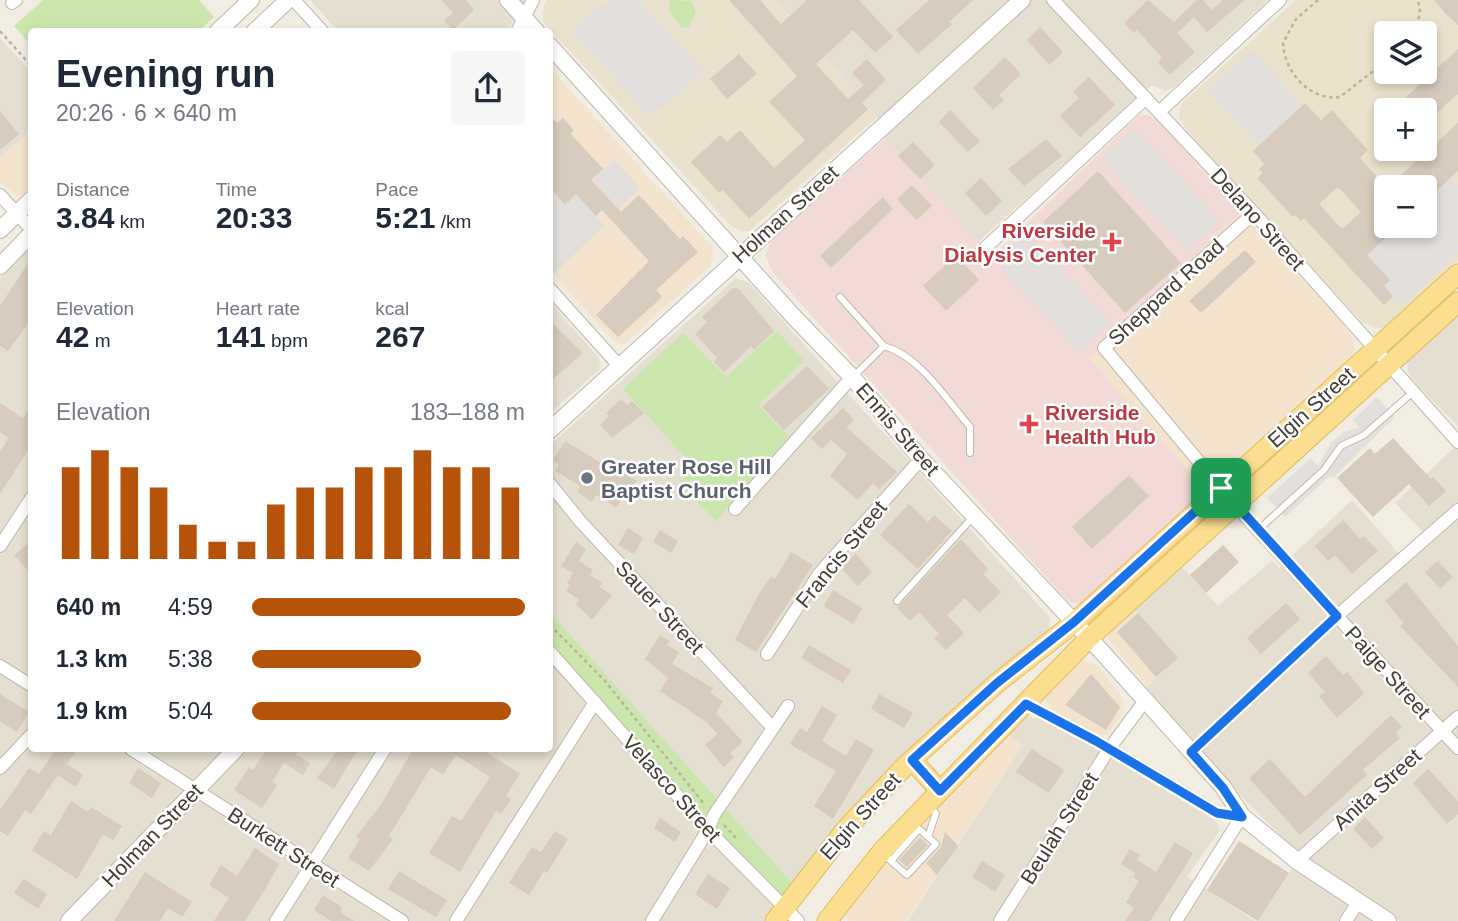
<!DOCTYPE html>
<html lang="en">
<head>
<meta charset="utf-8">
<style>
  body { margin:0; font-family:Helvetica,sans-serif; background:#f6f6f7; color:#1f2937; height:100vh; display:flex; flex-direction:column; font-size:26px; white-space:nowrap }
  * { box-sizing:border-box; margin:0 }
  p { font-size:23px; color:#747a83 }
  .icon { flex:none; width:38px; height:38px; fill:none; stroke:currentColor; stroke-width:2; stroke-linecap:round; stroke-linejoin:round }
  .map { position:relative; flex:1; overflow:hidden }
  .side { position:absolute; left:28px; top:28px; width:525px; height:724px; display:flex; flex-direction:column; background:#fff; border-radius:7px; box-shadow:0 4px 10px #0003 }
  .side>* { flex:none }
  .controls { position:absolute; left:1374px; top:21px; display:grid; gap:14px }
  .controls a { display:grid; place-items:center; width:63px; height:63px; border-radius:7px; background:#fff; box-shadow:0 4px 10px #0003; font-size:35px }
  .pin { position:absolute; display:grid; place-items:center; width:60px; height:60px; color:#fff; margin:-30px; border-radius:14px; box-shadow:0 4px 10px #0006 }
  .round { display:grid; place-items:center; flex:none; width:74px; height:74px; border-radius:7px; background:#f6f6f7 }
  .summary { display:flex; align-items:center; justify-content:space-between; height:119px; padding:0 28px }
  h1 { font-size:38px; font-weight:700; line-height:52px }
  .stats { display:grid; grid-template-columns:repeat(3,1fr); gap:10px; height:119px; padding:7px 28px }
  .stats div { display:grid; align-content:center }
  .stats b { font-size:30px; font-weight:700 }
  .stats small { font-size:19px; font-weight:400 }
  .stats p { font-size:19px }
  .chart { height:196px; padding:14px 28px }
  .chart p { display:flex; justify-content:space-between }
  .chart svg { width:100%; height:126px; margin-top:7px; stroke:#b45309; stroke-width:6 }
  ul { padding:0 28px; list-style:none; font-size:23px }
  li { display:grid; grid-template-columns:112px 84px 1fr; align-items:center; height:52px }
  li i { height:18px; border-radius:9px; background:#b45309 }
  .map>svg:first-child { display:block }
</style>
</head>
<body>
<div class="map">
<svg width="1458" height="921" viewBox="0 0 1458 921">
  <rect width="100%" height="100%" fill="#f1ede3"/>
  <!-- residential -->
  <g fill="#e5dfd1">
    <path d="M310,0h218l-22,32 -168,-1z"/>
    <path d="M776,0h492l-94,87 -8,4 -14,-6 -173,156 -94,-102 -8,-22z"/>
    <path d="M0,38l32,35 -1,57 -31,28z"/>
    <path d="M31,242l1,507h518v-104l231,253 -15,23h-766v-643z"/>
    <path d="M736,278l13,5 301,335 -1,13 -256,253 -243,-272v-167z"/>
    <path d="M550,302l48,55 2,7 -1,6 -49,43z"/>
    <path d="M1458,310v116l-43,-43 -7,-11 -1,-12z"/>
    <path d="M1458,444v477h-58l-76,-49 -32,-25 -47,-47 -86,-97 -12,-16 9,-10 -23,-69 47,-43 38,41 54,-45 7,7 73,-68 54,62 25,-22 -36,-37z"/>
    <path d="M1025,717l17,2 32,17 143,86 2,9 -32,46 68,44h-347l114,-175 -16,-13z"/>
    <path d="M1292,869l10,5 73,47h-117z"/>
  </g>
  <!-- commercial -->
  <g fill="#f4e4ce">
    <path d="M550,68l164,181 -4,17 -87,79 -9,-3 -64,-73z"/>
    <path d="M31,130v60l-13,7 -18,-15v-24z"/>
    <path d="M1241,212l101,110 11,17 2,11 -4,8 -145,133 -118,-133z"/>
    <path d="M1133,608l45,50 -31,29 -39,-48v-7z"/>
    <path d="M1083,660l14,5 26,34 2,9 -16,26 -8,1 -39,-19 -12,-9 -5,-9z"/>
    <path d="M1006,733l16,13 -115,175h-57l-8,-8 41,-54z"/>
  </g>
  <!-- education -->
  <g fill="#eae2cd" fill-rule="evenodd">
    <path d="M546,0h230l101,117 -128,114h-7l-10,-4 -188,-204 -2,-10z"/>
    <path d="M1296,0h162v262l-76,67 -19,-6 -176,-192 -8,-13 2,-14zM1386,33h38v39h-38zM1386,110h38v39h-38zM1386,187h38v39h-38z"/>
  </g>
  <!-- medical -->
  <path fill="#f2dad6" d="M1139,115h10l8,5 84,92 -152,146 117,133 -126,113 -11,-2 -6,-6 -291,-325 -7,-16 8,-17 112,-99 108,117z"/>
  <!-- green -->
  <g fill="#cbe6ac">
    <path d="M43,0h156l15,17 -15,14 -167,1 -1,13 -17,-19z"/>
    <path d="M670,0l21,1 5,11 -8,16 -7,-1 -12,-16z"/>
    <path d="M777,331l27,30 -46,44 31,32 -73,84 -37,-38 16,-15 -72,-79 60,-56 43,44z"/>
    <path d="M550,612l168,188 -12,16 -156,-171z"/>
    <path d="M725,808l68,76 -12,14 -67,-73z"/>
  </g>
  <!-- parking -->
  <g fill="#e2dfdc">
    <path d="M613,0h26l64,71 -37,34 -18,10 -77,-85 30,-27 4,4z"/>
    <path d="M1253,50l49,55 -44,41 -50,-55z"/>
    <path d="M1134,129l85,91 -32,31 -85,-92z"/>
    <path d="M614,160l26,28 -22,21 -21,-23 -5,4 -5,-6z"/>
    <path d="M1451,178l7,8v67l-57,52 -17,-19 6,-6 -23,-25 32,-29h25l1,-24z"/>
    <path d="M550,188l15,17 16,-15 1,10 22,25 -50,49 -4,-5z"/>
    <path d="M1027,233l84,89 -31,30 -84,-89z"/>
    <path d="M1377,397l18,20 -62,61 -3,-2 -45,41 -18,-19 44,-40 7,8 14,-25 14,-10 13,-3 -6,-8z"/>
  </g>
  <!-- building -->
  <g fill="#d6cbbc" fill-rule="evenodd">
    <path d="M441,0h25l8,10 -21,20 -9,-10 9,-7z"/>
    <path d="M729,0h31l21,24 26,-24h52l34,37 -18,16 -22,-23 -37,34 32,35 16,-14 -12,-12 15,-14 19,21 -24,23 6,6 -119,110 -26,-29 -4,3 -28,-31 29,-27 7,7 13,-12 34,38 31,-28 -36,-38 28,-26z"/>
    <path d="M929,0h44l-24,22 3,2 -34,30 -22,-24z"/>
    <path d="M1148,0l26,22 23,-22h6l9,10 11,-10h22l-38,32 -13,-15 -17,16 18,19 -25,23 -12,-13 4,-4 -25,-28 -3,3 -10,-10z"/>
    <path d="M1434,0h24v25l-13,-12z"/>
    <path d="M1040,27l23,25 -14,13 -22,-25z"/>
    <path d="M1458,49v45l-34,30v-14h-32z"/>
    <path d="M739,54l18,20 -30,25 -17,-20z"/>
    <path d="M1005,57l16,17 -22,21 5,5 -11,10 -20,-22z"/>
    <path d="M1089,77l26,28 -35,32 -20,-21 19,-18 -6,-6z"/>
    <path d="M1305,103l16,17 11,-10 36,40 -8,8 26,29v39h13l-32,29 23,25 -6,6 9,10 -9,9 -80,-87 -3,3 -6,-6 -2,2 -36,-39 6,-5 -4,-4 5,-5 -11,-13zM1338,187l23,25 -19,17 -23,-25z"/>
    <path d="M950,110l30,31 -12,11 -29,-30z"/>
    <path d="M0,111l19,23 -19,16z"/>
    <path d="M550,117l7,6 6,-5 11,12 -3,4 32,35 -12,11 30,32 18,-17 41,44 3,-3 15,16 -42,38 6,7 -44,40 -22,-22 53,-54 -47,-51 -6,6 -20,-22 -11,11 -15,-17z"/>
    <path d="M1458,123v48l-34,31v-15h-36z"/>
    <path d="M1046,139l16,17 -38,30 -16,-17z"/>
    <path d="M913,142l22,23 -15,14 -22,-23z"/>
    <path d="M1098,171l83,92 -56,50 -82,-91z"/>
    <path d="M981,178l21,23 -16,15 -21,-23z"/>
    <path d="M912,185l20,21 -16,14 -19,-21z"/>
    <path d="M883,197l10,12 -62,59 -11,-12z"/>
    <path d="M1245,250l11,12 -55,51 -12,-12z"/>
    <path d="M956,255l23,25 -33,31 -23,-25z"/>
    <path d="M32,257v61l-24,33 -8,-5v-40z"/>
    <path d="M733,288l6,1 35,42 -20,19 -3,-4 -27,26 -10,-10 3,-4 -22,-24 12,-12 -5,-5z"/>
    <path d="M550,321l33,32 -33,29z"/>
    <path d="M807,366l22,23 -45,41 -22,-23z"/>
    <path d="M621,399l6,6 5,-4 12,12 -32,25 -12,-13 9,-9 -3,-3z"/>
    <path d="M0,403l23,15 9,-14v40l-32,50v-43l9,-13 -9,-6z"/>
    <path d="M843,408l11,12 -8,7 51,45 -18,17 -6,-6 -15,17 -28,-24 17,-22 -16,-14 -9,9 -11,-11z"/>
    <path d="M1393,438l38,41 2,-2 13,14 -17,15 -20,-22 -36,33 -36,-39 33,-30 5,6z"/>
    <path d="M565,441l55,33 1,-2 16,9 -21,26 -20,-12 -4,7 -15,-10 3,-6 -25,-15 4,-7 -6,-4z"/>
    <path d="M1129,475l20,21 -57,53 -20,-22z"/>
    <path d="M909,504l19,18 6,-7 18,16 -34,38 -38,-34z"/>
    <path d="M1343,520l17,19 4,-3 14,15 -26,23 -17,-19 -7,6 -13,-15z"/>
    <path d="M628,528l15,10 -9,16 -16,-9z"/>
    <path d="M660,530l18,11 -7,12 -18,-11z"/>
    <path d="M961,539l27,30 -5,5 18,18 -22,21 -14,-15 -18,17 17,18 -18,17 -12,-12 5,-4 -20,-22 -9,9 -13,-13z"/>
    <path d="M32,540v35l-18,-20z"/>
    <path d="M576,542l10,7 -7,12 14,9 -3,5 12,8 -3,4 13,8 -20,25 -16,-16 3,-4 -13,-9 4,-6 -3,-2 6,-10 -12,-7z"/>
    <path d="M1223,545l16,17 -33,31 -16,-18z"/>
    <path d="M791,552l22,13 -57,87 -21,-12 25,-48 11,-15 4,2z"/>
    <path d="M856,554l16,18 -14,14 -17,-18z"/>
    <path d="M1438,561l15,16 -13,12 -15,-17z"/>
    <path d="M1406,582l52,64v41l-58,-61 4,-3 -19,-22z"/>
    <path d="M833,590l29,18 -9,16 -29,-18z"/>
    <path d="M1286,603l14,16 -39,35 -14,-16z"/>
    <path d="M1138,613l40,45 -22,19 -39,-45z"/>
    <path d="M660,635l10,6 -3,4 12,7 -7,12 41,24 -3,5 13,8 -7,12 27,29 -13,11 4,4 -10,10 -19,-22 12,-11 -9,-11 -48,-32 8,-13 -23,-19z"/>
    <path d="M809,645l42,25 -8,13 -42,-25z"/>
    <path d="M1326,656l17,19 4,-3 17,21 -27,25 -18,-22 6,-4 -17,-19z"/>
    <path d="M1091,674l29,33 -14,23 -41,-25z"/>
    <path d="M0,694l29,18 -12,20 -17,-11z"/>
    <path d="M879,694l34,19 -9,15 -33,-19z"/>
    <path d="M822,706l15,9 -15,26 24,15 10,-17 18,11 -41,69 -19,-13 22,-35 -46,-27 10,-16 7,4z"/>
    <path d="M1391,715l11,12 -6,6 4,5 -37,32 4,5 -67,60 -51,-57 21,-19 35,38z"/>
    <path d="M56,749h21l-10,15 16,11 -7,12 -18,-12 -27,39 -6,-4 -17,26 -8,-5v-21l29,-42 10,6z"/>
    <path d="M267,749h32l-3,5 14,9 -7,12 -19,-12 -12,19 5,3 -15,23 -28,-18 15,-23 4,3z"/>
    <path d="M338,749h20l-24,40 -17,-11z"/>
    <path d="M413,749h69l38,25 -14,21 5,4 -10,15 -5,-3 -36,61 -31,-19 23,-37 9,5 29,-44 -34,-22 -13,20 -12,-8 -42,69 4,3 -24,32 -21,-13 12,-19 -4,-2 26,-34z"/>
    <path d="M1032,749l32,21 -15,23 -33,-21z"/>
    <path d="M138,768l23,15 -9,15 -23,-15z"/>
    <path d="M1428,769l30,32v13l-11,10 -34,-41z"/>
    <path d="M71,801l17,11 3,-5 31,19 -9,14 -10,-6 -26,45 -45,-29 12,-19 7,4z"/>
    <path d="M1365,817l19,21 -12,11 -19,-20z"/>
    <path d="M660,818l21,14 -6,10 -21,-14z"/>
    <path d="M555,831l13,8 -21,34 -3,-2 -15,24 -20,-12 23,-36 9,5z"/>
    <path d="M945,832l13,14 -21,29 -11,-12 15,-16z"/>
    <path d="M920,837l8,8 -21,22 -8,-7z"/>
    <path d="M1239,841l50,32 -31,48 -51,-31z"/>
    <path d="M1175,842l18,11 -9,15 -34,53h-25l9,-13 -8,-6 13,-21 -6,-4 2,-4 -14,-9 9,-15 10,6 -3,5 19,12z"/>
    <path d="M255,848l24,16 -13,24 -21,33h-31l15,-23 -20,-13 12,-20 16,11z"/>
    <path d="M982,861l23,14 -10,17 -23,-15z"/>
    <path d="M399,871l48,29 -11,17 -48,-28z"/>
    <path d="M145,872l47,30 -10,15 -14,-9 -8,13h-46z"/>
    <path d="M708,874l22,14 -13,21 -22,-15z"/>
    <path d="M24,879l23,15 -9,15 -24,-16z"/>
    <path d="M323,895l19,12 -2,5 14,9h-23l-17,-11z"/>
  </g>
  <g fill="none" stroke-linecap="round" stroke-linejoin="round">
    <defs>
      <g id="service">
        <path d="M840,297l44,49 -30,30"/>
        <path d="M884,346c36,10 62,53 86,81v26"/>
        <path d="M1258,530l66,-60 17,-24 23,-11 49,-43"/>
        <path d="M897,601l76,-84"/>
        <path d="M928,837l8,-24 -6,-6"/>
        <path d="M883,854l24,21 29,-31 -17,-15 -28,32"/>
      </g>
      <g id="minor">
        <path d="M294,0l29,32"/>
        <path d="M1053,0l201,213 204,229"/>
        <path d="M12,3l4,-3"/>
        <path d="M517,32l16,-32"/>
        <path d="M1159,112l121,-112"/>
        <path d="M0,195l32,35"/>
        <path d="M1254,213l-150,135 131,157 223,243"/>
        <path d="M986,247l160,-149"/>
        <path d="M550,289l71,79"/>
        <path d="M550,484l30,37 193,207"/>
        <path d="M735,509l117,-132"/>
        <path d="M0,546l32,-49"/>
        <path d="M550,652l158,178 90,91"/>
        <path d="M767,654l52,-80 102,-115"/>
        <path d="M0,666l32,20"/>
        <path d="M1026,704l70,37 121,72 25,3 -66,105"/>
        <path d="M131,749l271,172"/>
        <path d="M1191,752l146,-136 121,-106"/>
        <path d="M0,768l32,-34"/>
        <path d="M1297,861l161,-144"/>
        <path d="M276,921l109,-172"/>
        <path d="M456,921l139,-219"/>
        <path d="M652,921l56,-91 6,-15 74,-109"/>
        <path d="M1000,921l109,-172 35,-47"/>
        <path d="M1346,921l12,-19"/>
      </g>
      <g id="tertiary">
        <path d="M508,0l29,32"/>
        <path d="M217,32l34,-32"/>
        <path d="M254,32l34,-32"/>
        <path d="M550,46l244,271 58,60 69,82 181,193 121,135 19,29 55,45 91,60"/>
        <path d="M0,230l32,-31"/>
        <path d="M0,266l32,-33"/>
        <path d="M550,430c158,-143 314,-288 472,-430"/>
        <path d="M69,921l167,-172"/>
      </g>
      <g id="primary">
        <path d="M912,760l28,31"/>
        <path d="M775,921l71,-92 60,-64 91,-82 78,-61 383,-348"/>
        <path d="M827,921l56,-71 206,-212 369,-336"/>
      </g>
    </defs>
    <!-- service casing -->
    <use href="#service" stroke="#bfb8a9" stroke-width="8"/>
    <!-- minor casing -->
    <use href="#minor" stroke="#bfb8a9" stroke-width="14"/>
    <!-- tertiary casing -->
    <use href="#tertiary" stroke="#bfb8a9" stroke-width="18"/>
    <!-- primary casing -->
    <use href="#primary" stroke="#e1bb62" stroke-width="21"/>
    <!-- path -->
    <g stroke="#beb098" stroke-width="2.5" stroke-dasharray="3.5 3.5" stroke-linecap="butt">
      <path d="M1318,0l-22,19 -13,24c1,28 26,58 57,54l46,-36"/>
      <path d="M0,31l32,36"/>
      <path d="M1416,33l4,-22 -2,-11"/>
      <path d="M550,625l55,56 100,124"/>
      <path d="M724,825l12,13"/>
    </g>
    <!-- service -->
    <use href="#service" stroke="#fff" stroke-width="6"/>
    <!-- minor -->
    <use href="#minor" stroke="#fff" stroke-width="12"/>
    <!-- tertiary -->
    <use href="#tertiary" stroke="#fff" stroke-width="16"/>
    <!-- primary -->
    <use href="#primary" stroke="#fcde91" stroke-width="19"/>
  </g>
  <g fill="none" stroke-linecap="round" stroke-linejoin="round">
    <defs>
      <path id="route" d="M1221,488l116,128 -146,136 32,36 19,29 -25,-4 -121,-72 -70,-37 -86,87 -28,-31 85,-77 77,-61z"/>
    </defs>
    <!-- route casing -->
    <use href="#route" stroke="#fff" stroke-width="14"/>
    <!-- route -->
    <use href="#route" stroke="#1a73e8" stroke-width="9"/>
  </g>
  <!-- markers -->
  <g fill="#e0444e" stroke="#fff" stroke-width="2.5">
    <path d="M1108.5 231.5h7v7h7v7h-7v7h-7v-7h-7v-7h7z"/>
    <path d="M1025.5 413.5h7v7h7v7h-7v7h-7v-7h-7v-7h7z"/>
  </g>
  <circle fill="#6b7280" stroke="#fff" stroke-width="2.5" cx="587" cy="478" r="7"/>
  <g text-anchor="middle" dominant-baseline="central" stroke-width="5" stroke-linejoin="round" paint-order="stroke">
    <!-- street labels -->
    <g font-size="21" fill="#433d34" stroke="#fff">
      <text transform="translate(785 214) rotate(-42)">Holman Street</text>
      <text transform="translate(1258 219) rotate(48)">Delano Street</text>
      <text transform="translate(1166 292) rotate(-42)">Sheppard Road</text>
      <text transform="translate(1311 407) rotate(-42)">Elgin Street</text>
      <text transform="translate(898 429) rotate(49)">Ennis Street</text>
      <text transform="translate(841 554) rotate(-51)">Francis Street</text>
      <text transform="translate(660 607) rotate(47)">Sauer Street</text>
      <text transform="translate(1388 672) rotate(48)">Paige Street</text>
      <text transform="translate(672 788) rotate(48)">Velasco Street</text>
      <text transform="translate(1377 789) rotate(-42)">Anita Street</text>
      <text transform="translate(860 816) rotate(-48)">Elgin Street</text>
      <text transform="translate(1059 828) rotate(-58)">Beulah Street</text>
      <text transform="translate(152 835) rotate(-46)">Holman Street</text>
      <text transform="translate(284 847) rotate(33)">Burkett Street</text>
    </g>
    <!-- health labels -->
    <g font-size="21" font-weight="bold" fill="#be3a42" stroke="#fff" text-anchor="end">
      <text x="1096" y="230">Riverside<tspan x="1096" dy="24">Dialysis Center</tspan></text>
      <text x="1045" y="412" text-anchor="start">Riverside<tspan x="1045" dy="24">Health Hub</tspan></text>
    </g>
    <!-- worship labels -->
    <g font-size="21" font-weight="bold" fill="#5b616d" stroke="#fff" text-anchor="start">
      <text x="601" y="466">Greater Rose Hill<tspan x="601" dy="24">Baptist Church</tspan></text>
    </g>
  </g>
</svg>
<div class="controls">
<a><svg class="icon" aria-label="layers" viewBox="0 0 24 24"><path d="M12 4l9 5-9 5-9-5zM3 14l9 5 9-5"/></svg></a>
<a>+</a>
<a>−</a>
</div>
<div class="pin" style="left:1221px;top:488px;background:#1e9e55"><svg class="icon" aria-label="arrive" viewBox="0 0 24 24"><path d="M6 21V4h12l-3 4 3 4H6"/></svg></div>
<section class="side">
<div class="summary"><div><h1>Evening run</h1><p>20:26 · 6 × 640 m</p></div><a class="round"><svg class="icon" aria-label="share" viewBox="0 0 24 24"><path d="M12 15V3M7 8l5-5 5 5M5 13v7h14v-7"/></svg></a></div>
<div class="stats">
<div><p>Distance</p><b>3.84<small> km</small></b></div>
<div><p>Time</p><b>20:33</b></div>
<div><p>Pace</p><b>5:21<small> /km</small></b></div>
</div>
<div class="stats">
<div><p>Elevation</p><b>42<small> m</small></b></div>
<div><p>Heart rate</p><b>141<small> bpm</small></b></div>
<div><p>kcal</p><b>267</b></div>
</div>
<div class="chart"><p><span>Elevation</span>183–188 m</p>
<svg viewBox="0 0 160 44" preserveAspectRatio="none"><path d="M5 44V12M15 44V6M25 44V12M35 44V19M45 44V32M55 44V38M65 44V38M75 44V25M85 44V19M95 44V19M105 44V12M115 44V12M125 44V6M135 44V12M145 44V12M155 44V19"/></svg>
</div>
<ul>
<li><b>640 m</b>4:59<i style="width:100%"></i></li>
<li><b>1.3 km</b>5:38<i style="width:62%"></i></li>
<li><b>1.9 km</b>5:04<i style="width:95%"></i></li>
</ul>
</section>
</div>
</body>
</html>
